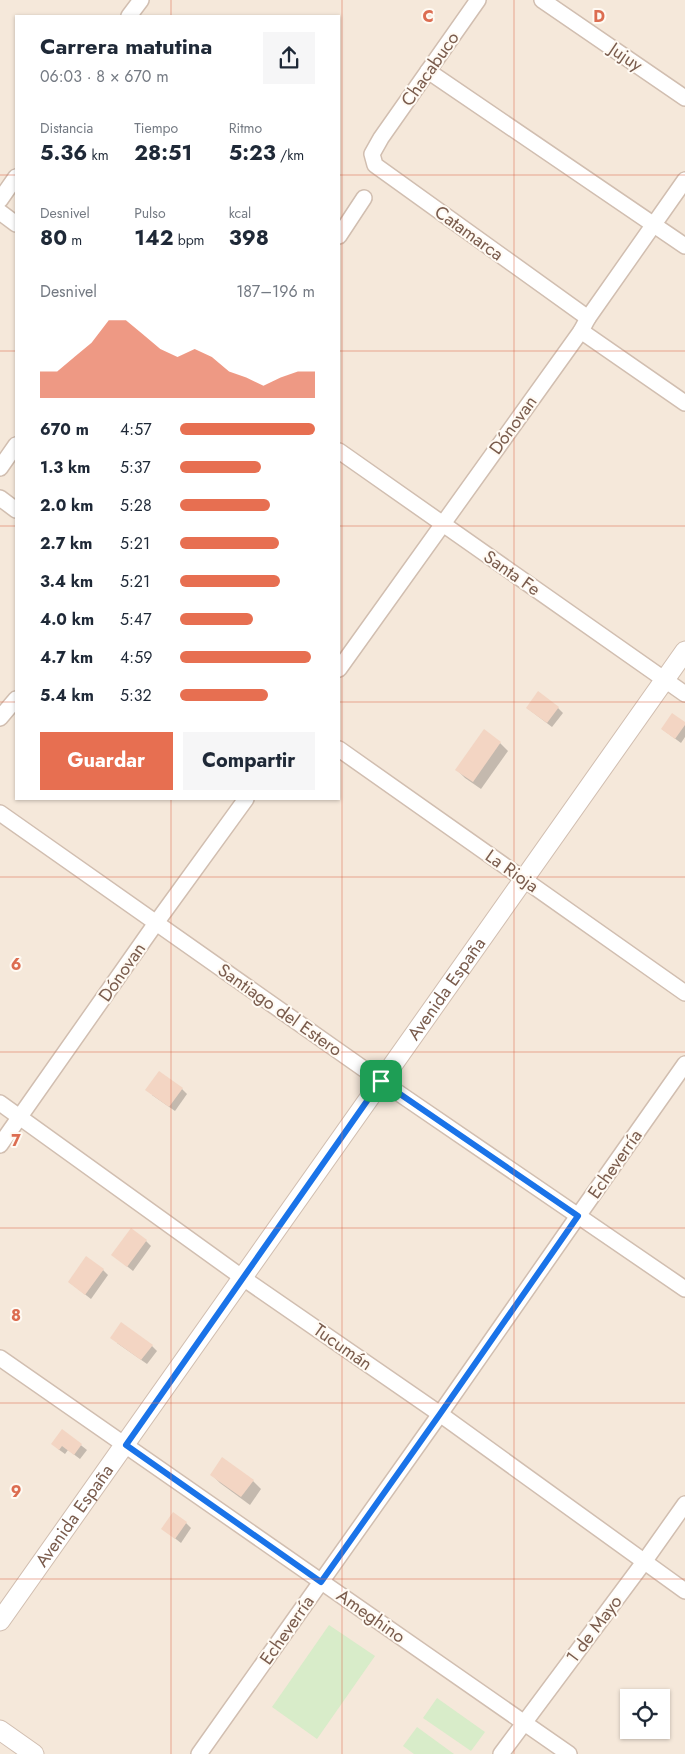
<!DOCTYPE html>
<html lang="es">
<head>
<meta charset="utf-8">
<style>
  body { margin:0; font-family:Jost,sans-serif; background:#f6f6f7; color:#1f2937; height:100vh; display:flex; flex-direction:column; font-size:19px; white-space:nowrap }
  * { box-sizing:border-box; margin:0 }
  p { font-size:16px; color:#747a83 }
  .icon { flex:none; width:28px; height:28px; fill:none; stroke:currentColor; stroke-width:2; stroke-linecap:round; stroke-linejoin:round }
  .map { position:relative; flex:1; overflow:hidden }
  .drawer { position:absolute; left:15px; top:15px; width:325px; height:785px; display:flex; flex-direction:column; background:#fff; border-radius:0px; box-shadow:0 1px 4px #0004 }
  .drawer>* { flex:none }
  .tools { position:absolute; left:620px; top:1689px; display:grid; gap:10px }
  .tools a { display:grid; place-items:center; width:50px; height:50px; border-radius:0px; background:#fff; box-shadow:0 1px 4px #0004; font-size:25px }
  .pin { position:absolute; display:grid; place-items:center; width:42px; height:42px; color:#fff; margin:-21px; border-radius:10px; box-shadow:0 2px 8px #0006 }
  .round { display:grid; place-items:center; flex:none; width:52px; height:52px; border-radius:0px; background:#f6f6f7 }
  .overview { display:flex; align-items:center; justify-content:space-between; height:85px; padding:0 25px }
  h1 { font-size:22px; font-weight:700; line-height:38px }
  .stats { display:grid; grid-template-columns:repeat(3,1fr); gap:8px; height:85px; padding:5px 25px }
  .stats div { display:grid; align-content:center }
  .stats b { font-size:21px; font-weight:700 }
  .stats small { font-size:14px; font-weight:400 }
  .stats p { font-size:14px }
  .chart { height:140px; padding:10px 25px }
  .chart p { display:flex; justify-content:space-between }
  .chart svg { width:100%; height:90px; margin-top:5px; fill:#e76f51; opacity:.7 }
  .cta { display:flex; gap:10px; margin-top:auto; padding:10px 25px }
  .cta a { flex:1; height:58px; border-radius:0px; background:#e76f51; color:#fff; font-size:20px; font-weight:700; line-height:58px; text-align:center }
  .cta a+a { background:#f6f6f7; color:#1f2937 }
  ul { padding:0 25px; list-style:none; font-size:16px }
  li { display:grid; grid-template-columns:80px 60px 1fr; align-items:center; height:38px }
  li i { height:12px; border-radius:6px; background:#e76f51 }
  .map>svg:first-child { display:block }
</style>
</head>
<body>
<div class="map">
<svg width="685" height="1754" viewBox="0 0 685 1754">
  <rect width="100%" height="100%" fill="#fdf6ec"/>
  <!-- residential -->
  <path fill="#f5e8da" fill-rule="evenodd" d="M0,0h685v1754h-685zM16,16h323v783h-323zM629,1698h32v32h-32z"/>
  <!-- green -->
  <g fill="#d8ecc9">
    <path d="M329,1625l46,31 -58,83 -45,-32z"/>
    <path d="M437,1698l48,34 -14,19 -48,-33z"/>
    <path d="M417,1727l37,27h-40l-11,-8z"/>
  </g>
  <!-- shadow -->
  <g fill="#0003">
    <path d="M527,708h31l5,5 -11,14z"/>
    <path d="M685,723v14l-4,6 -19,-14z"/>
    <path d="M500,743l8,8 -27,38 -16,-11 -8,-8z"/>
    <path d="M182,1089l5,5 -12,17 -23,-16z"/>
    <path d="M146,1241l5,5 -18,25 -20,-16z"/>
    <path d="M103,1270l5,5 -17,24 -22,-17z"/>
    <path d="M117,1343l35,3 5,5 -10,13z"/>
    <path d="M63,1431l24,19 -7,9 -12,-9 -3,4 -7,-5z"/>
    <path d="M212,1475l41,6 8,8 -11,16 -30,-22z"/>
    <path d="M186,1523l5,5 -10,15 -18,-14z"/>
  </g>
  <!-- building -->
  <g fill="#f3d5c3">
    <path d="M538,691l21,16 -12,16 -21,-15z"/>
    <path d="M672,713l13,9v3l-10,14 -14,-10z"/>
    <path d="M484,729l17,13 -28,40 -18,-12z"/>
    <path d="M159,1071l24,17 -14,19 -24,-17z"/>
    <path d="M131,1228l16,12 -20,27 -16,-12z"/>
    <path d="M86,1256l18,13 -19,26 -17,-13z"/>
    <path d="M121,1322l32,23 -12,15 -31,-22z"/>
    <path d="M62,1429l20,15 -8,11 -12,-9 -3,4 -8,-6z"/>
    <path d="M222,1457l32,23 -13,17 -31,-22z"/>
    <path d="M173,1512l14,10 -12,17 -14,-10z"/>
  </g>
  <g fill="none" stroke-linecap="round" stroke-linejoin="round">
    <defs>
      <g id="minor">
        <path d="M478,0l-97,138 -9,16 3,11 213,153"/>
        <path d="M542,0l143,98"/>
        <path d="M129,16l12,-16"/>
        <path d="M428,71l257,175"/>
        <path d="M0,200l16,-23"/>
        <path d="M0,212l16,12"/>
        <path d="M339,236l25,-38"/>
        <path d="M581,331l104,72"/>
        <path d="M339,451l346,243"/>
        <path d="M0,468l16,-23"/>
        <path d="M0,498l16,12"/>
        <path d="M339,669l242,-338 7,-13 97,-138"/>
        <path d="M0,718l16,-19"/>
        <path d="M339,749l346,244"/>
        <path d="M0,813l381,268 304,208"/>
        <path d="M0,1103l243,175 197,136 245,177"/>
        <path d="M0,1145l156,-222 90,-124"/>
        <path d="M0,1358l569,396"/>
        <path d="M199,1754l241,-340 138,-198 107,-152"/>
        <path d="M501,1754l143,-192 41,-58"/>
      </g>
      <g id="tertiary">
        <path id="s1" d="M0,1621l685,-970"/>
        <path d="M0,1730l34,24"/>
      </g>
    </defs>
    <!-- minor casing -->
    <use href="#minor" stroke="#d1beb0" stroke-width="18"/>
    <!-- tertiary casing -->
    <use href="#tertiary" stroke="#d1beb0" stroke-width="21"/>
    <!-- minor -->
    <use href="#minor" stroke="#fff" stroke-width="15"/>
    <!-- tertiary -->
    <use href="#tertiary" stroke="#fff" stroke-width="19"/>
  </g>
  <g fill="none" stroke-linecap="round" stroke-linejoin="round">
    <defs>
      <path id="route" d="M381,1081l197,135 -138,198 -119,168 -195,-137z"/>
    </defs>
    <!-- route casing -->
    <use href="#route" stroke="#fff" stroke-width="10"/>
    <!-- route -->
    <use href="#route" stroke="#1a73e8" stroke-width="6"/>
  </g>
  <!-- grid -->
  <path fill="none" stroke="#dc6d51" stroke-width="1" stroke-opacity="0.55" d="M171,0v16M342,0v1754M514,0v1754M0,175h16M339,175h346M0,351h16M339,351h346M0,526h16M339,526h346M0,702h16M339,702h346M171,799v955M0,877h685M0,1052h685M0,1228h685M0,1403h685M0,1579h685"/>
  <g text-anchor="middle" dominant-baseline="central" stroke-width="4" stroke-linejoin="round" paint-order="stroke">
    <!-- street labels -->
    <g font-size="18" fill="#7a5c4d" stroke="#fffaf3">
      <text transform="translate(626 57) rotate(34)">Jujuy</text>
      <text transform="translate(430 69) rotate(-55)">Chacabuco</text>
      <text transform="translate(469 233) rotate(36)">Catamarca</text>
      <text transform="translate(513 425) rotate(-54)">Dónovan</text>
      <text transform="translate(512 573) rotate(35)">Santa Fe</text>
      <text transform="translate(512 871) rotate(35)">La Rioja</text>
      <text transform="translate(122 972) rotate(-55)">Dónovan</text>
      <text stroke="none"><textPath href="#s1" startOffset="774">Avenida España</textPath></text>
      <text transform="translate(280 1010) rotate(35)">Santiago del Estero</text>
      <text transform="translate(615 1164) rotate(-55)">Echeverría</text>
      <text transform="translate(343 1347) rotate(35)">Tucumán</text>
      <text stroke="none"><textPath href="#s1" startOffset="129">Avenida España</textPath></text>
      <text transform="translate(371 1616) rotate(35)">Ameghino</text>
      <text transform="translate(594 1629) rotate(-53)">1 de Mayo</text>
      <text transform="translate(287 1630) rotate(-55)">Echeverría</text>
    </g>
  </g>
  <g font-size="16" text-anchor="middle" font-weight="bold" fill="#dc6d51" stroke="#fffaf3" stroke-width="4" stroke-linejoin="round" paint-order="stroke">
    <text x="428" y="22">C</text>
    <text x="599" y="22">D</text>
    <text x="16" y="970">6</text>
    <text x="16" y="1146">7</text>
    <text x="16" y="1321">8</text>
    <text x="16" y="1497">9</text>
  </g>
</svg>
<div class="tools">
<a><svg class="icon" aria-label="locate" viewBox="0 0 24 24"><circle cx="12" cy="12" r="6"/><path d="M12 2v4M12 18v4M2 12h4M18 12h4"/></svg></a>
</div>
<div class="pin" style="left:381px;top:1081px;background:#1e9e55"><svg class="icon" aria-label="arrive" viewBox="0 0 24 24"><path d="M6 21V4h12l-3 4 3 4H6"/></svg></div>
<section class="drawer">
<div class="overview"><div><h1>Carrera matutina</h1><p>06:03 · 8 × 670 m</p></div><a class="round"><svg class="icon" aria-label="share" viewBox="0 0 24 24"><path d="M12 15V3M7 8l5-5 5 5M5 13v7h14v-7"/></svg></a></div>
<div class="stats">
<div><p>Distancia</p><b>5.36<small> km</small></b></div>
<div><p>Tiempo</p><b>28:51</b></div>
<div><p>Ritmo</p><b>5:23<small> /km</small></b></div>
</div>
<div class="stats">
<div><p>Desnivel</p><b>80<small> m</small></b></div>
<div><p>Pulso</p><b>142<small> bpm</small></b></div>
<div><p>kcal</p><b>398</b></div>
</div>
<div class="chart"><p><span>Desnivel</span>187–196 m</p>
<svg viewBox="0 0 160 44" preserveAspectRatio="none"><path d="M0 44V31L10 31L20 24L30 17L40 6L50 6L60 13L70 20L80 24L90 20L100 24L110 31L120 34L130 38L140 34L150 31L160 31V44z"/></svg>
</div>
<ul>
<li><b>670 m</b>4:57<i style="width:100%"></i></li>
<li><b>1.3 km</b>5:37<i style="width:60%"></i></li>
<li><b>2.0 km</b>5:28<i style="width:67%"></i></li>
<li><b>2.7 km</b>5:21<i style="width:73%"></i></li>
<li><b>3.4 km</b>5:21<i style="width:74%"></i></li>
<li><b>4.0 km</b>5:47<i style="width:54%"></i></li>
<li><b>4.7 km</b>4:59<i style="width:97%"></i></li>
<li><b>5.4 km</b>5:32<i style="width:65%"></i></li>
</ul>
<div class="cta"><a>Guardar</a><a>Compartir</a></div>
</section>
</div>
</body>
</html>
